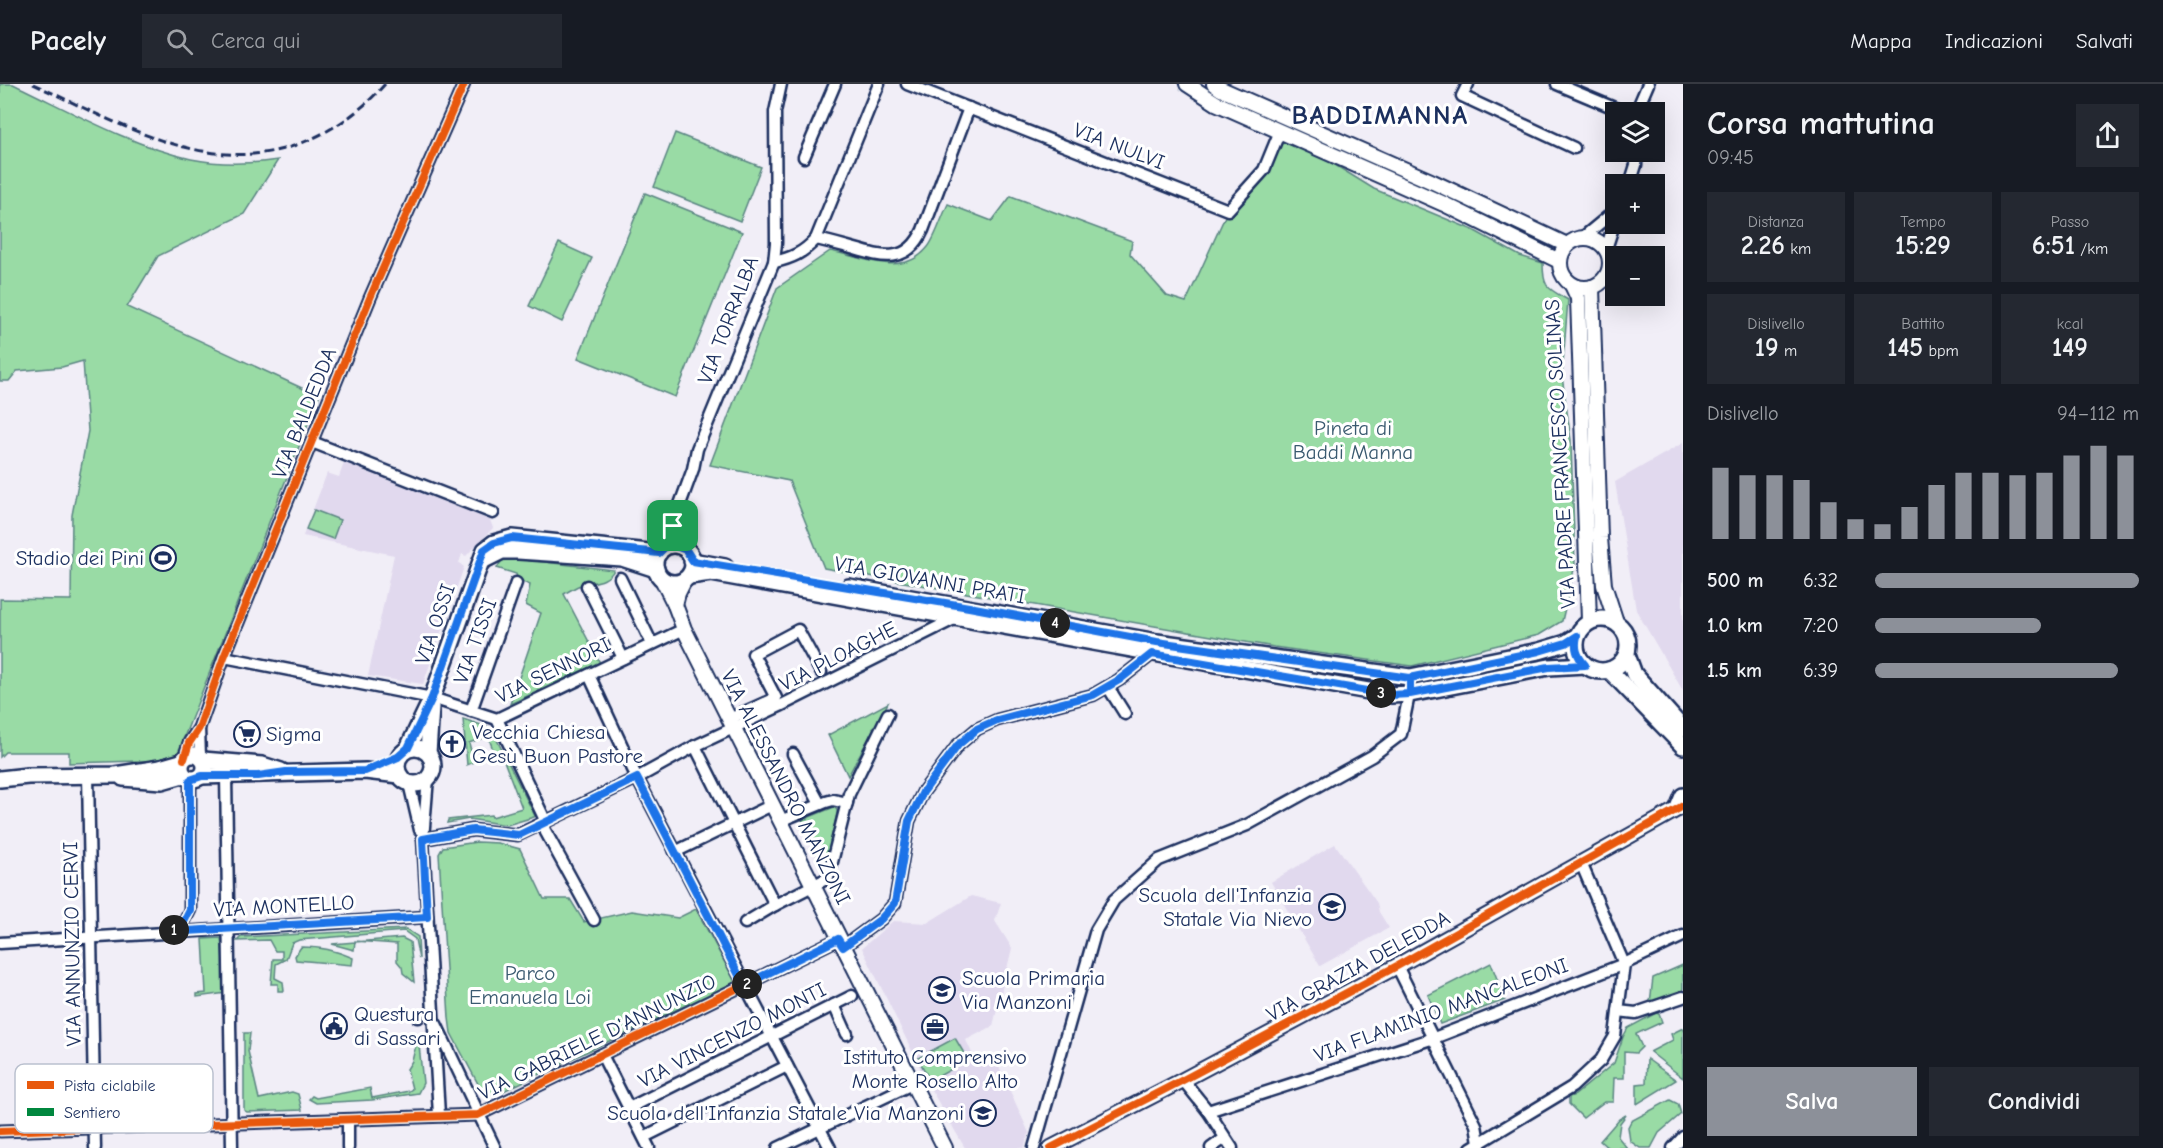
<!DOCTYPE html>
<html lang="it">
<head>
<meta charset="utf-8">
<style>
  body { margin:0; font-family:"Comic Neue",sans-serif; background:#242831; color:#f1f3f6; height:100vh; display:flex; flex-direction:column; font-size:22px; white-space:nowrap }
  * { box-sizing:border-box; margin:0 }
  p { font-size:20px; color:#9ea1a6 }
  .icon { flex:none; width:33px; height:33px; fill:none; stroke:currentColor; stroke-width:2; stroke-linecap:round; stroke-linejoin:round }
  .map { position:relative; flex:1; overflow:hidden }
  .drawer { display:flex; flex-direction:column; background:#171b24; width:480px }
  .drawer>* { flex:none }
  .fabs { position:absolute; left:1605px; top:18px; display:grid; gap:12px }
  .fabs a { display:grid; place-items:center; width:60px; height:60px; border-radius:0px; background:#171b24; box-shadow:0 6px 24px #0002; font-size:30px }
  .pin { position:absolute; display:grid; place-items:center; width:51px; height:51px; color:#fff; margin:-26px; border-radius:12px; box-shadow:0 3px 9px #0006 }
  .km { position:absolute; width:30px; height:30px; margin:-15px; border-radius:50%; background:#222; color:#fff; font-size:16px; line-height:30px; text-align:center }
  .round { display:grid; place-items:center; flex:none; width:63px; height:63px; border-radius:0px; background:#242831 }
  .overview { display:flex; align-items:center; justify-content:space-between; height:102px; padding:0 24px }
  h1 { font-size:33px; font-weight:700; line-height:45px }
  .stats { display:grid; grid-template-columns:repeat(3,1fr); gap:9px; height:102px; padding:6px 24px }
  .stats div { display:grid; align-content:center; border-radius:0px; background:#242831; text-align:center }
  .stats b { font-size:26px; font-weight:700 }
  .stats small { font-size:16px; font-weight:400 }
  .stats p { font-size:16px }
  .chart { height:168px; padding:12px 24px }
  .chart p { display:flex; justify-content:space-between }
  .chart svg { width:100%; height:108px; margin-top:6px; stroke:#8c9099; stroke-width:6 }
  .action { display:flex; gap:12px; margin-top:auto; padding:12px 24px }
  .action a { flex:1; height:69px; border-radius:0px; background:#8c9099; color:#fff; font-size:24px; font-weight:700; line-height:69px; text-align:center }
  .action a+a { background:#242831; color:#f1f3f6 }
  ul { padding:0 24px; list-style:none; font-size:20px }
  li { display:grid; grid-template-columns:96px 72px 1fr; align-items:center; height:45px }
  li i { height:15px; border-radius:8px; background:#8c9099 }
  header { display:flex; align-items:center; gap:36px; box-sizing:border-box; height:84px; padding:0 30px; background:#171b24; border-bottom:2px solid #363941 }
  header strong { font-size:28px }
  nav { display:flex; gap:33px; margin-inline-start:auto; font-size:21px }
  .search { width:420px; height:54px; background:#242831; display:flex; align-items:center; gap:15px; box-sizing:border-box; padding:0 21px; border-radius:0px; color:#9ea1a6; font-size:22px }
  main { display:flex; flex:1; min-height:0 }
  .map>svg:first-child { display:block }
</style>
</head>
<body>
<header>
<strong>Pacely</strong>
<div class="search"><svg class="icon" aria-label="search" viewBox="0 0 24 24"><circle cx="10" cy="10" r="6"/><path d="M15 15l6 6"/></svg>Cerca qui</div>
<nav><a>Mappa</a><a>Indicazioni</a><a>Salvati</a></nav>
</header>
<main>
<div class="map">
<svg width="1683" height="1064" viewBox="0 0 1683 1064">
  <rect width="100%" height="100%" fill="#f1eef7"/>
  <filter id="ink" filterUnits="userSpaceOnUse"><feTurbulence type="fractalNoise" baseFrequency=".0167" numOctaves="2"/><feDisplacementMap in="SourceGraphic" scale="12" xChannelSelector="R" yChannelSelector="G"/><feConvolveMatrix kernelMatrix="1 2 1 2 8 2 1 2 1" color-interpolation-filters="sRGB"/></filter>
  <g filter="url(#ink)">
    <!-- built -->
    <g fill="#e1d9ee">
      <path d="M1683,359v248l-47,-81 -21,-128z"/>
      <path d="M344,379l146,57 3,8 -27,28 -4,-2 -3,9 5,4 -41,117 -55,-8 26,-121 -91,-19 24,-63 12,4z"/>
      <path d="M1335,760l42,59 2,9 10,16 -69,38 -49,-84z"/>
      <path d="M971,812l30,7 -6,18 17,27 -19,78 -27,14 10,22 17,-9 36,80 -5,15h-59l-35,-60 -68,-140 31,-27 34,2z"/>
    </g>
    <!-- green -->
    <g fill="#99dba5" stroke="#5a8582" stroke-width="1.5">
      <path d="M0,0h13c55,26 119,62 178,75 29,6 59,5 87,1l-34,54 -86,42 -31,51 192,89 -144,364 -106,3v-11h-64l-5,5v-158l71,1 1,-85 16,-84 -5,-70 -21,6 -45,4 -8,10h-9z"/>
      <path d="M1280,47l94,58 99,41 47,26 23,7c0,25 4,25 25,37l-6,76 9,64 4,125 -13,56 -23,14 -127,31 -138,-19 -450,-79 -35,-87 -79,-16 67,-177 53,-37c31,5 73,28 98,-4 7,-8 14,-31 20,-43l44,17 19,-25 121,45 -2,13 37,42 19,6 42,-92 26,-28z"/>
      <path d="M675,49l86,34 -21,54 -86,-34z"/>
      <path d="M645,109l97,39 -67,165 -97,-39z"/>
      <path d="M559,159l33,15 -30,64 -33,-16z"/>
      <path d="M314,426l26,10 -7,19 -27,-10z"/>
      <path d="M509,474l105,12c-8,14 -22,11 -36,16 -4,2 -9,5 -14,8l36,69 -90,41 31,-91 -15,-8 4,-20 -12,-5 -2,-6 -19,-6 5,-8z"/>
      <path d="M888,619l-40,73 -20,-41z"/>
      <path d="M463,635l28,9 44,88 -1,1 -27,8 -38,-6 -22,4 1,-3 43,-5 1,2 30,-9 -21,-55 -6,2 -7,-19 -19,7 5,19 -7,3z"/>
      <path d="M834,723l3,3v3l-11,49 -5,1 -19,-43z"/>
      <path d="M477,758l21,1 22,6 24,50h26l14,23 48,-11 46,7 18,-9 39,73 -240,113h-11l-33,-62 -2,-15 -10,-164 4,-7z"/>
      <path d="M406,845l12,8 1,22 -4,-20 -11,-8 -105,9 -7,3 -6,16 -10,5 -1,14 8,4 1,9h-6v-7h-7l2,-25h9v-8h-7l-6,-11 -32,1 4,-4z"/>
      <path d="M221,854l5,55 -29,4v-3l9,-1 -3,-54z"/>
      <path d="M402,854l8,4 4,40 -11,-9 -1,-6 -5,-6v-17l-42,-3 -1,9 -22,-6z"/>
      <path d="M301,863c21,0 33,3 52,11l-1,7 -56,-5 -1,-4z"/>
      <path d="M1491,879l14,37 -65,24 -12,-29z"/>
      <path d="M1683,881v27l-33,11 3,-25z"/>
      <path d="M1656,929l3,1 3,8 -26,12 6,13 -6,6 -12,-1v26h-10l-1,24h-9l-21,16 -14,-14v-7l6,-2 39,-32 9,-26 5,-9z"/>
      <path d="M1683,944v50l-33,-26 23,-12 -2,-6z"/>
      <path d="M244,949h6l-2,18 11,48 33,-7 6,2 4,16 -55,2 -3,-2z"/>
      <path d="M955,954l13,22 -38,21 -12,-23z"/>
      <path d="M416,961h3l4,38 -5,10 -46,7 -56,3 -7,-4 3,-3 4,2 54,-10 2,10 37,-7 3,-2 -5,-20 5,-8z"/>
      <path d="M1647,975l29,21 -39,24v-20l9,-1z"/>
      <path d="M1670,1016l8,4 3,10 -22,19 -8,15h-11l-10,-7 -2,-14 3,-6z"/>
      <path d="M1626,1031l-6,8 -2,14 9,11h-19l-8,-7 19,-22z"/>
    </g>
    <g fill="none" stroke-linecap="round" stroke-linejoin="round">
      <defs>
        <path id="pedestrian" d="M417,934h2"/>
        <g id="minor">
          <path d="M907,0l321,126 36,-40 16,-39"/>
          <path d="M1468,0l-6,12 112,52"/>
          <path d="M1557,0l67,28"/>
          <path d="M1636,28l12,-28"/>
          <path d="M804,73l31,-73"/>
          <path d="M1630,100l6,-19 1,-13"/>
          <path d="M1582,154l34,-28"/>
          <path d="M816,155c10,2 21,5 32,8 31,9 58,20 75,-17l46,-122"/>
          <path d="M1606,165l10,-31"/>
          <path d="M774,178c18,-4 29,-9 42,-23l63,-155"/>
          <path d="M312,358l181,71"/>
          <path d="M673,443l3,19"/>
          <path d="M664,464l29,-79 4,-20 77,-187 2,-19 -1,-131 6,-28"/>
          <path d="M620,494l32,66"/>
          <path d="M587,502l36,72"/>
          <path d="M224,573l208,41 65,21 187,-90"/>
          <path d="M589,591l48,103 193,370"/>
          <path d="M1108,603l17,27"/>
          <path d="M471,627l45,-128"/>
          <path d="M497,635l49,103"/>
          <path d="M729,635l47,-21 -23,-44 45,-24 23,42"/>
          <path d="M199,644l1,29"/>
          <path d="M695,662l80,159 53,-27 21,-84 39,-80"/>
          <path d="M793,670l27,50"/>
          <path d="M184,675l5,-16 10,-15 25,-71 146,-359 94,-214"/>
          <path d="M88,691l7,373"/>
          <path d="M226,692l6,372"/>
          <path d="M428,694l-5,61 16,276"/>
          <path d="M409,699l11,47"/>
          <path d="M780,737l46,-19 7,-2 14,3"/>
          <path d="M542,741l52,95"/>
          <path d="M423,755l50,-9 45,5 119,-57 58,-32 85,-40 178,-89"/>
          <path d="M675,768l97,-47"/>
          <path d="M745,839l30,-18"/>
          <path d="M173,847l10,-7 7,-14v-130"/>
          <path d="M0,859l427,-26"/>
          <path d="M843,863l38,-28 14,-16 14,-82 14,-29 35,-47 19,-16 20,-9 96,-25 26,-15 33,-26"/>
          <path d="M1397,882l79,159 4,23"/>
          <path d="M834,921l13,29"/>
          <path d="M1618,927l18,2 47,-16"/>
          <path d="M436,940l59,124"/>
          <path d="M602,971l47,93"/>
          <path d="M1183,996l25,31 24,37"/>
          <path d="M629,1024l223,-112"/>
          <path d="M1208,1027l226,-73 190,-74 59,-28"/>
          <path d="M348,1036v28"/>
          <path d="M0,1047l478,-16 360,-176"/>
          <path d="M644,1053l143,-71"/>
          <path d="M778,1064l134,-64"/>
          <path d="M1034,1064l62,-218 18,-30 45,-40 88,-35 125,-69 29,-22 9,-44"/>
          <path d="M1211,1064l14,-10"/>
          <path d="M1471,1064l101,-61 29,-27 14,-24 9,-72 -43,-101"/>
          <path d="M1673,1064l10,-11"/>
        </g>
        <g id="tertiary">
          <path d="M1187,0l29,19 228,101 115,57"/>
          <path d="M1214,0l7,5 212,93 134,63"/>
          <circle cx="1585" cy="179" r="25"/>
          <path d="M1572,201l6,13 11,323"/>
          <path d="M1592,203l8,251 4,47 12,37"/>
          <path d="M662,495l13,26 9,24 261,519"/>
          <path d="M675,521l3,-12 7,-14"/>
          <path d="M1051,1064l132,-68 214,-114 286,-160"/>
        </g>
        <g id="secondary">
          <circle cx="674" cy="480" r="19"/>
          <path d="M486,475l16,-8h16l104,7 34,11"/>
          <path d="M692,477l33,6"/>
          <path d="M689,492l22,-3c227,40 453,83 680,122l19,-1 139,-27 36,-2"/>
          <path d="M849,503l308,55 253,35 129,-26 27,-8 11,-7"/>
          <circle cx="1602" cy="561" r="26"/>
          <path d="M1627,571l7,19 49,55"/>
          <path d="M1609,586l74,76"/>
          <circle cx="415" cy="682" r="18"/>
          <path d="M408,664l24,-50 53,-148 9,-7 18,-5 147,15"/>
          <path d="M428,669l3,-46"/>
          <circle cx="193" cy="683" r="12"/>
          <path d="M203,676l59,5 19,6"/>
          <path d="M202,692l163,-5 34,4"/>
          <path d="M123,694l39,3 21,-6"/>
          <path d="M0,695l28,-3 87,-1 45,-7 21,-6"/>
          <path d="M1678,724l5,-12"/>
        </g>
      </defs>
      <!-- pedestrian casing -->
      <use href="#pedestrian" stroke="#1b2f5e" stroke-width="13"/>
      <!-- minor casing -->
      <use href="#minor" stroke="#1b2f5e" stroke-width="15"/>
      <!-- tertiary casing -->
      <use href="#tertiary" stroke="#1b2f5e" stroke-width="18"/>
      <!-- secondary casing -->
      <use href="#secondary" stroke="#1b2f5e" stroke-width="20"/>
      <!-- pedestrian -->
      <use href="#pedestrian" stroke="#fff" stroke-width="8"/>
      <!-- minor -->
      <use href="#minor" stroke="#fff" stroke-width="10"/>
      <!-- tertiary -->
      <use href="#tertiary" stroke="#fff" stroke-width="14"/>
      <!-- secondary -->
      <use href="#secondary" stroke="#fff" stroke-width="15"/>
      <!-- rail -->
      <path stroke="#1b2f5e" stroke-width="3" stroke-dasharray="9 4.5" stroke-linecap="butt" d="M33,0c86,39 181,98 276,56 31,-14 54,-31 76,-56"/>
      <!-- quiet -->
      <path stroke="#00873e" stroke-width="6" stroke-dasharray="12 6" stroke-linecap="butt" d="M417,934h2"/>
      <defs>
        <g id="cycleway">
          <path d="M184,675l5,-16 10,-15 25,-71 146,-359 94,-214"/>
          <path d="M0,1047l478,-16 360,-176"/>
          <path d="M1051,1064l132,-68 214,-114 286,-160"/>
        </g>
      </defs>
      <!-- cycleway casing -->
      <use href="#cycleway" stroke="#fff" stroke-width="11"/>
      <!-- cycleway -->
      <use href="#cycleway" stroke="#e8590c" stroke-width="8"/>
    </g>
  </g>
  <g fill="none" stroke-linecap="round" stroke-linejoin="round" filter="url(#ink)">
    <defs>
      <path id="route" d="M673,442l-9,22 -5,5 -147,-15 -18,5 -10,7 -52,148 -24,50 -10,9 -33,14 -79,1 -28,4h-56l-12,4v130l-7,14 -13,8 257,-15 -4,-78 50,-9 46,5 118,-57 107,207 94,-46 5,8 38,-28 14,-16 14,-82 14,-29 35,-47 19,-16 20,-9 96,-25 26,-15 33,-26 239,41 19,-1v-16l129,-27 27,-8 11,-7c-3,12 0,20 8,29l-36,2 -139,27v-16l-253,-36 -188,-35 -276,-46 -7,-11 -10,-4 -3,-20"/>
    </defs>
    <!-- route casing -->
    <use href="#route" stroke="#fff" stroke-width="12"/>
    <!-- route -->
    <use href="#route" stroke="#1a73e8" stroke-width="8"/>
  </g>
  <!-- icons -->
  <defs>
    <symbol id="stadium-ring" viewBox="-11 -11 22 22"><circle r="9.5" fill="#fff" stroke="#1b2f5e" stroke-width="1.5"/><path d="M0-5a6.5 5 0 1 0 0 10a6.5 5 0 1 0 0-10ZM-3.5-1.8h7v3.6h-7Z" fill="#1b2f5e"/></symbol>
    <symbol id="supermarket-ring" viewBox="-11 -11 22 22"><circle r="9.5" fill="#fff" stroke="#1b2f5e" stroke-width="1.5"/><path d="M-6-5.5h2.5l.6 2H6L4.5 2H-2.5L-4.4-4H-6ZM-1.5 3.2a1.3 1.3 0 1 0 .1 0ZM3 3.2a1.3 1.3 0 1 0 .1 0Z" fill="#1b2f5e"/></symbol>
    <symbol id="church-ring" viewBox="-11 -11 22 22"><circle r="9.5" fill="#fff" stroke="#1b2f5e" stroke-width="1.5"/><path d="M-1.2-6h2.4v3.5h3.3v2.4h-3.3V6h-2.4V-.1h-3.3v-2.4h3.3Z" fill="#1b2f5e"/></symbol>
    <symbol id="school-ring" viewBox="-11 -11 22 22"><circle r="9.5" fill="#fff" stroke="#1b2f5e" stroke-width="1.5"/><path d="M0-5L7-2L0 1L-7-2ZM-4 1L0 2.5L4 1V4Q0 6-4 4Z" fill="#1b2f5e"/></symbol>
    <symbol id="civic-ring" viewBox="-11 -11 22 22"><circle r="9.5" fill="#fff" stroke="#1b2f5e" stroke-width="1.5"/><path d="M-.6-6.5H3V-4.5H.6V-3L4-1V1h2V6H-6V1h2V-1L-.6-3ZM-1.2 2.5V6h2.4V2.5Z" fill="#1b2f5e"/></symbol>
    <symbol id="office-ring" viewBox="-11 -11 22 22"><circle r="9.5" fill="#fff" stroke="#1b2f5e" stroke-width="1.5"/><path d="M-6-3h4V-5.5h4V-3h4V5H-6ZM-1-4.5V-3h2v-1.5ZM-6 0V1H6V0Z" fill="#1b2f5e"/></symbol>
  </defs>
  <g fill-rule="evenodd">
    <use href="#stadium-ring" x="148" y="459" width="30" height="30"/>
    <use href="#supermarket-ring" x="232" y="635" width="30" height="30"/>
    <use href="#church-ring" x="437" y="645" width="30" height="30"/>
    <use href="#school-ring" x="1317" y="808" width="30" height="30"/>
    <use href="#school-ring" x="927" y="891" width="30" height="30"/>
    <use href="#civic-ring" x="319" y="927" width="30" height="30"/>
    <use href="#office-ring" x="920" y="928" width="30" height="30"/>
    <use href="#school-ring" x="968" y="1014" width="30" height="30"/>
  </g>
  <g text-anchor="middle" dominant-baseline="central" stroke-width="6" stroke-linejoin="round" paint-order="stroke">
    <!-- street labels -->
    <g font-size="21" fill="#1b2f5e" stroke="#fff">
      <text transform="translate(1119 62) rotate(21)">VIA NULVI</text>
      <text transform="translate(728 236) rotate(-69)">VIA TORRALBA</text>
      <text transform="translate(304 329) rotate(-68)">VIA BALDEDDA</text>
      <text transform="translate(1560 370) rotate(-93)">VIA PADRE FRANCESCO SOLINAS</text>
      <text transform="translate(930 496) rotate(10)">VIA GIOVANNI PRATI</text>
      <text transform="translate(435 540) rotate(-71)">VIA OSSI</text>
      <text transform="translate(475 557) rotate(-70)">VIA TISSI</text>
      <text transform="translate(838 572) rotate(-27)">VIA PLOAGHE</text>
      <text transform="translate(553 586) rotate(-26)">VIA SENNORI</text>
      <text transform="translate(786 703) rotate(63)">VIA ALESSANDRO MANZONI</text>
      <text transform="translate(284 822) rotate(-3)">VIA MONTELLO</text>
      <text transform="translate(72 860) rotate(-91)">VIA ANNUNZIO CERVI</text>
      <text transform="translate(1358 882) rotate(-29)">VIA GRAZIA DELEDDA</text>
      <text transform="translate(1441 926) rotate(-20)">VIA FLAMINIO MANCALEONI</text>
      <text transform="translate(732 951) rotate(-27)">VIA VINCENZO MONTI</text>
      <text transform="translate(597 953) rotate(-26)">VIA GABRIELE D'ANNUNZIO</text>
    </g>
    <!-- park labels -->
    <g font-size="21" fill="#3a5a70" stroke="#fff">
      <text x="1353" y="344">Pineta di<tspan x="1353" dy="24">Baddi Manna</tspan></text>
      <text x="530" y="889">Parco<tspan x="530" dy="24">Emanuela Loi</tspan></text>
    </g>
    <!-- poi labels -->
    <g font-size="21" fill="#1b2f5e" stroke="#fff" text-anchor="start">
      <text x="144" y="474" text-anchor="end">Stadio dei Pini</text>
      <text x="472" y="648">Vecchia Chiesa<tspan x="472" dy="24">Gesù Buon Pastore</tspan></text>
      <text x="266" y="650">Sigma</text>
      <text x="1312" y="811" text-anchor="end">Scuola dell'Infanzia<tspan x="1312" dy="24">Statale Via Nievo</tspan></text>
      <text x="962" y="894">Scuola Primaria<tspan x="962" dy="24">Via Manzoni</tspan></text>
      <text x="354" y="930">Questura<tspan x="354" dy="24">di Sassari</tspan></text>
      <text x="935" y="973" text-anchor="middle">Istituto Comprensivo<tspan x="935" dy="24">Monte Rosello Alto</tspan></text>
      <text x="964" y="1029" text-anchor="end">Scuola dell'Infanzia Statale Via Manzoni</text>
    </g>
    <!-- district labels -->
    <g font-size="27" font-weight="bold" letter-spacing="1.5" fill="#1b2f5e" stroke="#fff">
      <text x="1380" y="31">BADDIMANNA</text>
    </g>
  </g>
  <!-- legend -->
  <rect x="15" y="980" width="198" height="69" rx="9" fill="#fff" stroke="#bbc1cf" stroke-width="1.5"/>
  <rect x="27" y="997" width="27" height="8" fill="#e8590c"/>
  <rect x="27" y="1024" width="27" height="8" fill="#00873e"/>
  <g font-size="16" fill="#1b2f5e">
    <text x="64" y="1007">Pista ciclabile</text>
    <text x="64" y="1034">Sentiero</text>
  </g>
</svg>
<div class="fabs">
<a><svg class="icon" aria-label="layers" viewBox="0 0 24 24"><path d="M12 4l9 5-9 5-9-5zM3 14l9 5 9-5"/></svg></a>
<a>+</a>
<a>−</a>
</div>
<div class="pin" style="left:673px;top:442px;background:#1e9e55"><svg class="icon" aria-label="arrive" viewBox="0 0 24 24"><path d="M6 21V4h12l-3 4 3 4H6"/></svg></div>
<b class="km" style="left:174px;top:846px">1</b>
<b class="km" style="left:747px;top:900px">2</b>
<b class="km" style="left:1381px;top:609px">3</b>
<b class="km" style="left:1055px;top:539px">4</b>
</div>
<section class="drawer">
<div class="overview"><div><h1>Corsa mattutina</h1><p>09:45</p></div><a class="round"><svg class="icon" aria-label="share" viewBox="0 0 24 24"><path d="M12 15V3M7 8l5-5 5 5M5 13v7h14v-7"/></svg></a></div>
<div class="stats">
<div><p>Distanza</p><b>2.26<small> km</small></b></div>
<div><p>Tempo</p><b>15:29</b></div>
<div><p>Passo</p><b>6:51<small> /km</small></b></div>
</div>
<div class="stats">
<div><p>Dislivello</p><b>19<small> m</small></b></div>
<div><p>Battito</p><b>145<small> bpm</small></b></div>
<div><p>kcal</p><b>149</b></div>
</div>
<div class="chart"><p><span>Dislivello</span>94–112 m</p>
<svg viewBox="0 0 160 44" preserveAspectRatio="none"><path d="M5 44V15M15 44V18M25 44V18M35 44V20M45 44V29M55 44V36M65 44V38M75 44V31M85 44V22M95 44V17M105 44V17M115 44V18M125 44V17M135 44V10M145 44V6M155 44V10"/></svg>
</div>
<ul>
<li><b>500 m</b>6:32<i style="width:100%"></i></li>
<li><b>1.0 km</b>7:20<i style="width:63%"></i></li>
<li><b>1.5 km</b>6:39<i style="width:92%"></i></li>
</ul>
<div class="action"><a>Salva</a><a>Condividi</a></div>
</section>
</main>
</body>
</html>
